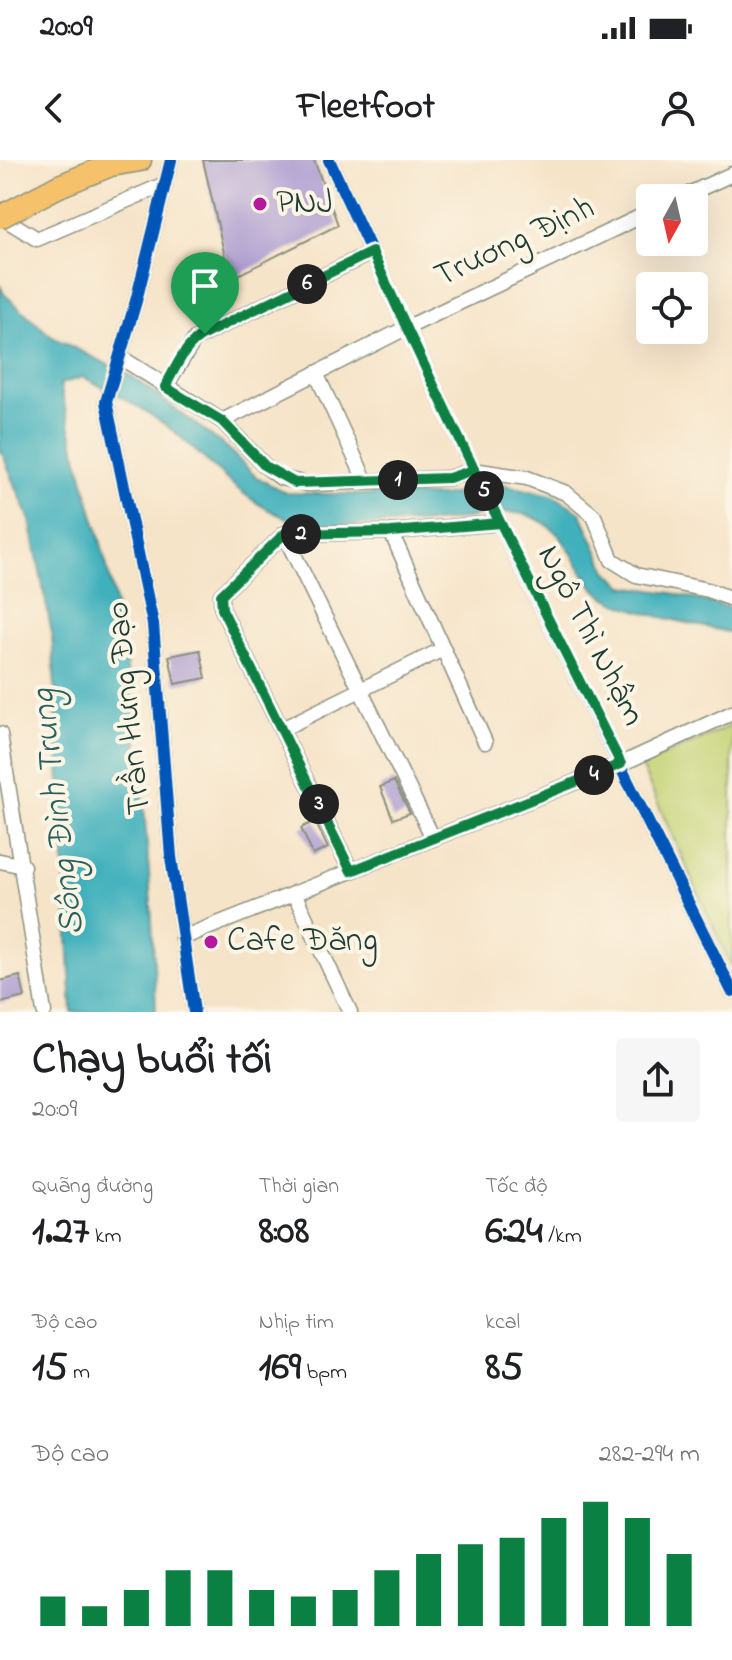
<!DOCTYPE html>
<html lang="vi">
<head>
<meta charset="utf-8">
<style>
  body { margin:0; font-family:"Indie Flower",sans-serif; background:#f6f6f6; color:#202124; height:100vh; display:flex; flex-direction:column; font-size:30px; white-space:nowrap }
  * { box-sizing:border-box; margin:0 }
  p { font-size:26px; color:#757577 }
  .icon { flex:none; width:44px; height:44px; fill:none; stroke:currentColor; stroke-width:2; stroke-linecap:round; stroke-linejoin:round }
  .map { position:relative; height:852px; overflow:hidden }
  .side { display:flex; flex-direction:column; background:#fff; flex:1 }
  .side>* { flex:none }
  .needle { width:52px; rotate:188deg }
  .buttons { position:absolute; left:636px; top:24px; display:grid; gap:16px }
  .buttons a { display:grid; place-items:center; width:72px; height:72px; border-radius:8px; background:#fff; box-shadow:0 8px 32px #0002; font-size:40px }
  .pin { position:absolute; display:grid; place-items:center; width:68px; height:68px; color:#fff; margin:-82px -34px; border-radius:50% 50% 50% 0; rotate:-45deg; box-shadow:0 0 8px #0007 }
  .pin .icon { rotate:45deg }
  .km { position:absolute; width:40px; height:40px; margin:-20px; border-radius:50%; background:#222; color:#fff; font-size:22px; line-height:40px; text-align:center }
  .round { display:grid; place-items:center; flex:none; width:84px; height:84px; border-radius:8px; background:#f6f6f6 }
  .overview { display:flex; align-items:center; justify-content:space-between; height:136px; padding:0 32px }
  h1 { font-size:44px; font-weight:800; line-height:60px }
  .figures { display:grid; grid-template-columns:repeat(3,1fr); gap:12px; height:136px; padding:8px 32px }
  .figures div { display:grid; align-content:center }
  .figures b { font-size:40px; font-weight:800 }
  .figures small { font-size:22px; font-weight:400 }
  .figures p { font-size:22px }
  .chart { height:224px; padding:16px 32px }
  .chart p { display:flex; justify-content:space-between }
  .chart svg { width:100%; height:144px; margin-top:8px; stroke:#0b8043; stroke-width:6 }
  .status { display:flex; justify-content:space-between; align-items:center; height:56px; padding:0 40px; background:#fff; direction:ltr }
  .status svg { height:22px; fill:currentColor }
  header { display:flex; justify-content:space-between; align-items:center; height:104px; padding:0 32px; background:#fff; font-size:36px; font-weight:800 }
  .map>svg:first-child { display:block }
</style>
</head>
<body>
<div class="status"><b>20:09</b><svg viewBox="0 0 49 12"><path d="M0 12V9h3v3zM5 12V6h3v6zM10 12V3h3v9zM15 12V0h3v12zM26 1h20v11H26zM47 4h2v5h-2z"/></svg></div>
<header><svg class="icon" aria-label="back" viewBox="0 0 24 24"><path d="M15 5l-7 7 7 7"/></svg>Fleetfoot<svg class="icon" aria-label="person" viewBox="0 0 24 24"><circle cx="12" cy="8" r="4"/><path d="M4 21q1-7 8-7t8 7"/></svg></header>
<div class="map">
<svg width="732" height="852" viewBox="0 0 732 852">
  <rect width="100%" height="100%" fill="#fcf5e5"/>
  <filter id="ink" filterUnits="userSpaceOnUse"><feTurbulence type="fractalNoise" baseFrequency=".0125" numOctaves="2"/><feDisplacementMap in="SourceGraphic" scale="16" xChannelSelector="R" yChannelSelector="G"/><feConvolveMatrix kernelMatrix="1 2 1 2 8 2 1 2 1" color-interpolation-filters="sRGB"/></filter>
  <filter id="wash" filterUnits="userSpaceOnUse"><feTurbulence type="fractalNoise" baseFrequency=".006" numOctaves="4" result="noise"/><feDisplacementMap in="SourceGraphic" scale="32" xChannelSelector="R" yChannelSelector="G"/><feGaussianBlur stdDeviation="1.8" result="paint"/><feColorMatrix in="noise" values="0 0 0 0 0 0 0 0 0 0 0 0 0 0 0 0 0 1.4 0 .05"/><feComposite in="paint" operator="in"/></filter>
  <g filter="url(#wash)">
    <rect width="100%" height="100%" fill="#f6e4c9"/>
    <!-- green -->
    <path fill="#c4d376" stroke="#728855" stroke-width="2" d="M732,565v243l-91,-202z"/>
    <!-- water -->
    <path fill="#40b0bc" stroke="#307678" stroke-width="2" d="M0,125l4,9 48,43 81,40 93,70 30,30 30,16 156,3 58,-12 52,11 28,17 27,59 17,15 48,7 60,15v25c-31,-8 -97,-19 -123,-34 -35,-18 -33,-69 -82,-84 -21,-7 -52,2 -73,5 -23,3 -140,8 -157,2 -51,-16 -82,-56 -121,-89 -29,-23 -61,-40 -93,-56l-23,7c14,73 40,144 55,218 27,135 36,272 41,410h-84l-20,-379 -22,-113 -30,-72z"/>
    <g id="blocks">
      <!-- building -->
      <g fill="#ac9bd0">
        <path d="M203,0h111l24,65 -108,54z"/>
        <path d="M200,490l6,28 -31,6 -6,-28z"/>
        <path d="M394,621l16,32 -17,6 -13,-32z"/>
        <path d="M315,661l13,27 -15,7 -12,-27z"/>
        <path d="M20,816l5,21 -25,6v-22z"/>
      </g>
    </g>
  </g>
  <g filter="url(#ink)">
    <use href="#blocks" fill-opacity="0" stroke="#8a907e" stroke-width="2"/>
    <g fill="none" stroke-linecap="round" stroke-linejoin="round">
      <defs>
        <g id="minor">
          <path d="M171,0l-35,141 -30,101 47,222 18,233 23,155"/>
          <path d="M329,0l144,310 259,521"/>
          <path d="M680,38l52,-24"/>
          <path d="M0,56l37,23 128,-55"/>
          <path d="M120,197l102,64 43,45 16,12 26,6 142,-6 24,-8 54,8 39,15 28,23 18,44 24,15 72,15 24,9"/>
          <path d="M316,213l50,109"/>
          <path d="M165,227l30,-48 177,-87"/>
          <path d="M222,261l184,-93 244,-116"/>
          <path d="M391,372l94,210"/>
          <path d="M284,374l149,304"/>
          <path d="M282,569l161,-80"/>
          <path d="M0,574l44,278"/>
          <path d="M0,701l23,5"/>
          <path d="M351,711l-129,-262 -1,-14 63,-61 107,-2 109,-9"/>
          <path d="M294,733l56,119"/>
          <path d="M182,778l439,-174 111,-51"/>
        </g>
        <path id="highway" d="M59,26l52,-21 29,-5"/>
      </defs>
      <!-- minor casing -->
      <use href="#minor" stroke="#8a907e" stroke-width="17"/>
      <!-- highway casing -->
      <use href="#highway" stroke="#8a907e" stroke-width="25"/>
      <!-- minor -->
      <use href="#minor" stroke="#fff" stroke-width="14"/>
      <!-- highway -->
      <use href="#highway" stroke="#f5c16b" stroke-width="22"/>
      <defs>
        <path id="highway-bridge" d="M0,57l59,-31"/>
      </defs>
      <!-- highway-bridge casing -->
      <use href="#highway-bridge" stroke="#8a907e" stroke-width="25" stroke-linecap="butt"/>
      <!-- highway-bridge -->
      <use href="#highway-bridge" stroke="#f5c16b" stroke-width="22"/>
      <defs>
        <g id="cycleway">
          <path d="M171,0l-35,141 -30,101 47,222 18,233 23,155"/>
          <path d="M329,0l144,310 259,521"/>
        </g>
      </defs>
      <!-- cycleway casing -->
      <use href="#cycleway" stroke="#fcf5e5" stroke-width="17"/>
      <!-- cycleway -->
      <use href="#cycleway" stroke="#0057b8" stroke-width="12"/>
    </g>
  </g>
  <g fill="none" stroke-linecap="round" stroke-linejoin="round" filter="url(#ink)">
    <defs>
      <path id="route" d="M205,174c-20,10 -29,33 -40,53l57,34 43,45 30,17 154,-5 24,-8 27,53 -109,9 -107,2 -63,61 1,14 129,262 270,-107c-85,-170 -171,-338 -249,-512l-167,82"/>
    </defs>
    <!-- route casing -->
    <use href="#route" stroke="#fff" stroke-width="16"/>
    <!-- route -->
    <use href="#route" stroke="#0b8043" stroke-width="10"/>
  </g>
  <!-- markers -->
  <g fill="#b5179e" stroke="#fcf5e5" stroke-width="3">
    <circle cx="260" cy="44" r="8"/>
    <circle cx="211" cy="782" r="8"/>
  </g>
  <g text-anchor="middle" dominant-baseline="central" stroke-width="8" stroke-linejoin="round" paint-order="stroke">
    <!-- poi labels -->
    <g font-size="34" fill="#1f3d34" stroke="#fcf5e5" text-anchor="start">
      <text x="276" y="44">PNJ</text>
      <text x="227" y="782">Cafe Đăng</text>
    </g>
    <!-- street labels -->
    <g font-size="34" fill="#1f3d34" stroke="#fcf5e5">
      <text transform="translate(515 83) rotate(-25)">Trương Định</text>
      <text transform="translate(590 476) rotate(63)">Ngô Thì Nhậm</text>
      <text transform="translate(130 548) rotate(-96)">Trần Hưng Đạo</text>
    </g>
    <!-- water labels -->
    <g font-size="36" font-style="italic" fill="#29605d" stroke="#fcf5e5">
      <text transform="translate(59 652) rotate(-97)">Sông Đình Trung</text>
    </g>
  </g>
</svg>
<div class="buttons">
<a><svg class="needle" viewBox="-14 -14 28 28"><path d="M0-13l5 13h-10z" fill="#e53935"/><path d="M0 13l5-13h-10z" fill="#757577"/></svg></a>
<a><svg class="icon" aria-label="locate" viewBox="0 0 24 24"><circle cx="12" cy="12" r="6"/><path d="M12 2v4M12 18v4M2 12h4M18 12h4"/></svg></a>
</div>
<div class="pin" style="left:205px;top:174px;background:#1e9e55"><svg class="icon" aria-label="arrive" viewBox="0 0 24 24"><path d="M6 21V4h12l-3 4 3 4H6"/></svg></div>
<b class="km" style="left:398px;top:320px">1</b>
<b class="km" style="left:301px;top:374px">2</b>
<b class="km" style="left:319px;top:644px">3</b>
<b class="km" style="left:594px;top:615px">4</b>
<b class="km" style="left:484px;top:331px">5</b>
<b class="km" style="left:307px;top:124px">6</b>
</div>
<section class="side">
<div class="overview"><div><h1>Chạy buổi tối</h1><p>20:09</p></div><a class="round"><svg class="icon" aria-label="share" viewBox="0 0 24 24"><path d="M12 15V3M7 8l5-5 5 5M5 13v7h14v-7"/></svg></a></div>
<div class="figures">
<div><p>Quãng đường</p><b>1.27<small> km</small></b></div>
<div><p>Thời gian</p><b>8:08</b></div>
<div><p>Tốc độ</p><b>6:24<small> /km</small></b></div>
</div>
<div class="figures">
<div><p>Độ cao</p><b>15<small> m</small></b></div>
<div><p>Nhịp tim</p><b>169<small> bpm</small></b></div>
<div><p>kcal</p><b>85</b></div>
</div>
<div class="chart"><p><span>Độ cao</span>282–294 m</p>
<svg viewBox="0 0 160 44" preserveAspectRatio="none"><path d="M5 44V35M15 44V38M25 44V33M35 44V27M45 44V27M55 44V33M65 44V35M75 44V33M85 44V27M95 44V22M105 44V19M115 44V17M125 44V11M135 44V6M145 44V11M155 44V22"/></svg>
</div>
</section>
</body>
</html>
